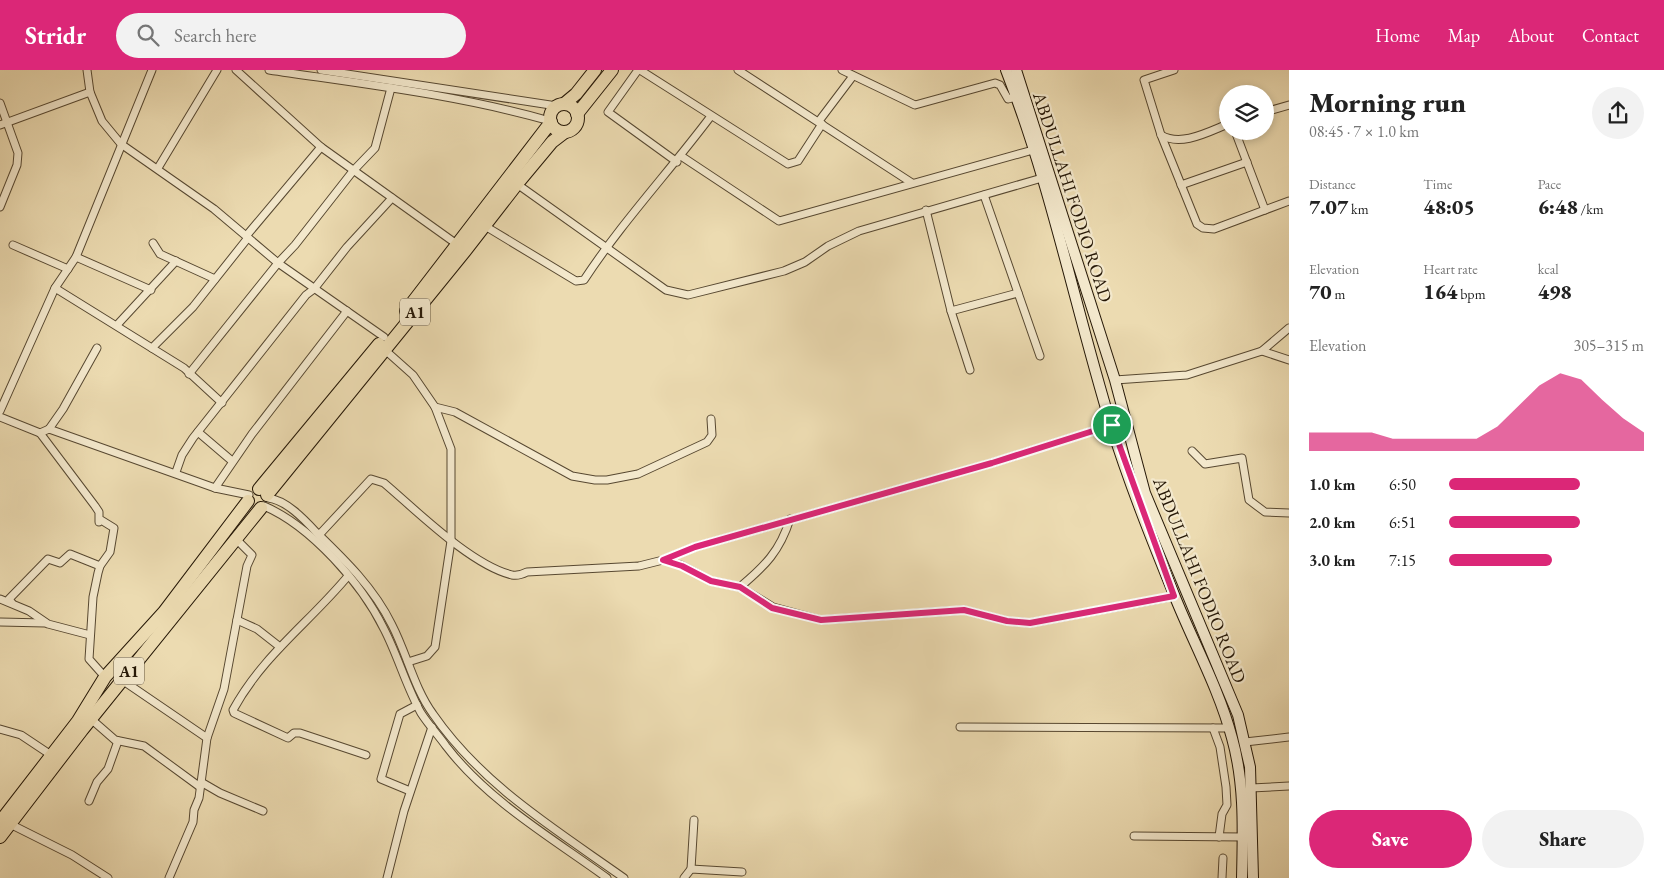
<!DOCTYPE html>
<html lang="en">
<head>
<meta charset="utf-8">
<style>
  body { margin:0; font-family:"EB Garamond",serif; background:#f2f2f2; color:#222; height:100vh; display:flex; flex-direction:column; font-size:19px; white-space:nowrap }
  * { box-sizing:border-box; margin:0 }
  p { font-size:16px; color:#767676 }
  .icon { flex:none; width:28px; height:28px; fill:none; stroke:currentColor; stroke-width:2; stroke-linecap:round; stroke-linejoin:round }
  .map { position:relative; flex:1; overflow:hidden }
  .panel { display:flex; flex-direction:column; background:#fff; width:375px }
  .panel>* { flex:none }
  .buttons { position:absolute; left:1219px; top:15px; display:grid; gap:10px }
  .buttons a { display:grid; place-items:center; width:55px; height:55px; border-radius:50%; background:#fff; box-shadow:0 2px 8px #0003; font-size:25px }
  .pin { position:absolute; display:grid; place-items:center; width:42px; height:42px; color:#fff; margin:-21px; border:2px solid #fff; border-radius:50%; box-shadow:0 1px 5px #0007 }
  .round { display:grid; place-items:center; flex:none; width:52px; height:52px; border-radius:26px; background:#f2f2f2 }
  .summary { display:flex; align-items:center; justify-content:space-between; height:85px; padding:0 20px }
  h1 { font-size:28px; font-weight:800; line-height:38px }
  .metrics { display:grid; grid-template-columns:repeat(3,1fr); gap:8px; height:85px; padding:5px 20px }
  .metrics div { display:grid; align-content:center }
  .metrics b { font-size:21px; font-weight:800 }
  .metrics small { font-size:14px; font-weight:400 }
  .metrics p { font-size:14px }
  .chart { height:140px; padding:10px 20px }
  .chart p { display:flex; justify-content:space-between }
  .chart svg { width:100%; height:90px; margin-top:5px; fill:#db2777; opacity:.7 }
  .button { display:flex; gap:10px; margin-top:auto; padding:10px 20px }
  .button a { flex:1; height:58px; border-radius:30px; background:#db2777; color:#fff; font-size:20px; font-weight:800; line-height:58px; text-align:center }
  .button a+a { background:#f2f2f2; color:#222 }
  ul { padding:0 20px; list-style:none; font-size:16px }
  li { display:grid; grid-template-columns:80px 60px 1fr; align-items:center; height:38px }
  li i { height:12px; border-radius:6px; background:#db2777 }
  header { display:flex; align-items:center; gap:30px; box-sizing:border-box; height:70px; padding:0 25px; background:#db2777; color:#fff }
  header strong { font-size:24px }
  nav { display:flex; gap:28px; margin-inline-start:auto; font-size:18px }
  .search { width:350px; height:45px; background:#f2f2f2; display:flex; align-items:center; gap:12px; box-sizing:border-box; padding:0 18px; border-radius:28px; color:#767676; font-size:19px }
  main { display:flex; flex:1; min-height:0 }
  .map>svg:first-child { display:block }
</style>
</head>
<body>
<header>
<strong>Stridr</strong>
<div class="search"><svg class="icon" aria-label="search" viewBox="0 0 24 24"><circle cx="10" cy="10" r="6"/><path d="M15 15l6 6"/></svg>Search here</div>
<nav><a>Home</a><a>Map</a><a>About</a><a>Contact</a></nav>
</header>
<main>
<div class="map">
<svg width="1289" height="808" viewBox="0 0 1289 808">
  <rect width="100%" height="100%" fill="#ecdbb1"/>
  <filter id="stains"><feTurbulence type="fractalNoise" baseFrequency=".004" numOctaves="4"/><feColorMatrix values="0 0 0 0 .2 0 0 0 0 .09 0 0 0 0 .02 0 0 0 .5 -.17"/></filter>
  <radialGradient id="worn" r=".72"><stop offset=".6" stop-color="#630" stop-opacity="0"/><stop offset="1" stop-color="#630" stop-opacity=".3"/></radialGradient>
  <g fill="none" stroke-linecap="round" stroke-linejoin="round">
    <defs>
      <g id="street">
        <path d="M87,0l3,22 12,29 19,23 93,65 64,54 106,74"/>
        <path d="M236,0l85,77 137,98"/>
        <path d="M269,0c94,14 190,25 281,51"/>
        <path d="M321,0l236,36"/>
        <path d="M638,0l-30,42 69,50"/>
        <path d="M640,0l148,94 10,-3 24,-37"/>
        <path d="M738,0l174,113"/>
        <path d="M842,0l73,35 80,-22 5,2 8,14 8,-2"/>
        <path d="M1174,0l-30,10 17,55 36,89 6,4 11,1 75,-28"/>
        <path d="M0,33l18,50 -1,12 -17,42"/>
        <path d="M1265,42l24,-7"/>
        <path d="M819,51l34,-45"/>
        <path d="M0,55l90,-33"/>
        <path d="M1235,61l30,79"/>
        <path d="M1161,65c20,12 47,-3 67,-11"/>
        <path d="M681,86l98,65 254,-71"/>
        <path d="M158,98l59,-98"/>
        <path d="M517,114l149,106 22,5 96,-24 21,-9 23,-16 31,-15 183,-53"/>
        <path d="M1181,115l66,-23"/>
        <path d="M984,125l56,161"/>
        <path d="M926,140l25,101 19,59"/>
        <path d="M485,156l91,55 8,-1c38,-58 85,-108 127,-164"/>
        <path d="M153,173l7,11 55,25"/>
        <path d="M13,175l55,24"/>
        <path d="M76,187l75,33"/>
        <path d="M55,218l129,80 38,35"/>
        <path d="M951,241l67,-18"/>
        <path d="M117,255l59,-64"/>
        <path d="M152,278l41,-41 54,-68v-4l74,-88"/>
        <path d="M385,280l28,25 22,32 16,42v92l-16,106 -8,9 -19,6"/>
        <path d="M1262,281l27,9"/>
        <path d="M189,304l89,-111 17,-18 58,-74 22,-23 16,-60"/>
        <path d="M1115,310l72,-5 75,-24 27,-23"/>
        <path d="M435,337l20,5 117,64 23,4h12l31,-6 69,-32 5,-7 -1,-16"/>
        <path d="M0,341l55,-123 21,-31 76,-187"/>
        <path d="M0,347l40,16 9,-4 166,59 34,7"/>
        <path d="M49,359l14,-20 34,-61"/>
        <path d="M198,362l34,29"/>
        <path d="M40,363l55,73 4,6v10l2,-2 13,8 -4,24 -10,14 -2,7 -5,24 -4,62 16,18"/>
        <path d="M1192,381l13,13 37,-6 7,42 16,12 24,1"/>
        <path d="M176,402l6,-17 11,-17 113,-143 8,-6 33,-42 45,-49"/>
        <path d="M215,418l37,-54 95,-123"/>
        <path d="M268,428c18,2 36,21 48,34 29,28 58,56 76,93 15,29 22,63 41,89 49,71 122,115 191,164"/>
        <path d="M264,436c47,20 98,78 120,123 14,27 22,57 37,84 7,11 17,22 25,33 42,55 106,92 161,132"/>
        <path d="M319,465l52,-56 13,4c33,28 87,82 128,92 5,1 11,-1 15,-3l112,-6 24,-6 32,-13 297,-84 120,-38"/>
        <path d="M663,490l18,5 30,16 29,6 33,20 48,13 143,-10 43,11 23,2 145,-27"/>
        <path d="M348,506c-39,47 -85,79 -115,134l1,3 54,25 6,-5h6l66,22"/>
        <path d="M740,517c25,-21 40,-36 50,-68"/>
        <path d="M0,529l29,12 19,13 42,11"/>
        <path d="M12,533l-3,-4 39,-40 12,4 10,-9 30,12"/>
        <path d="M237,550l20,9 23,18"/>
        <path d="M0,552l45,1"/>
        <path d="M122,610l85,58"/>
        <path d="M91,649l24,21 29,6 56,41"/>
        <path d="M960,657l268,1"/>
        <path d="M1213,658l7,19 6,40 1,18 -5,9 -3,23"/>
        <path d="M0,659l21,6 30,20"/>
        <path d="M1245,672l44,-5"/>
        <path d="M201,712l19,11 43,18"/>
        <path d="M1251,718l38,-2"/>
        <path d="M410,721l-29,-12 19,-65 17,-9"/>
        <path d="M89,731l8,-19 11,-13 10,-28"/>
        <path d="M10,754l62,31 36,23"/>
        <path d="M1134,766l109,1"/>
        <path d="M691,799l3,-49"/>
        <path d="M169,808l24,-56 1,-12 5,-12 8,-60 17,-49 23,-123 5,-11 -17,-17"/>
        <path d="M387,808l17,-67 28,-84"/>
        <path d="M684,808l7,-9 51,3"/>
        <path d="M1222,808l1,-20"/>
      </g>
      <g id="secondary">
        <path d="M1006,0c45,115 69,237 105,355 18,58 41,115 64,172 19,47 44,92 57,141 13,46 11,93 10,140"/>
        <path d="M1016,0l99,310 30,113 93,222 12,52 3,111"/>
      </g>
      <g id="highway">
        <path d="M564,34l12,-10 19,-24"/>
        <circle cx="564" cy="48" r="14"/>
        <path d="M577,44l35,-44"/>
        <path d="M406,241l145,-189"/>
        <path d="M259,419l120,-145"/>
        <path d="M267,425l198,-244 52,-67 35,-42 13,-10"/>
        <path d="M0,752l78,-101 27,-44 59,-65 84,-111"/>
        <path d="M0,767l82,-107 179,-222"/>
      </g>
    </defs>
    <!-- street casing -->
    <use href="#street" stroke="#574831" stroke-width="9"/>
    <!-- secondary casing -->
    <use href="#secondary" stroke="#251706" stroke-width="12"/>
    <!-- highway casing -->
    <use href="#highway" stroke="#251706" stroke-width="14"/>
    <!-- street -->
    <use href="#street" stroke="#f3e8cc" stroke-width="7"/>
    <!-- secondary -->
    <use href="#secondary" stroke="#f3e8cc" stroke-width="10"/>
    <!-- highway -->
    <use href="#highway" stroke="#ecdbb1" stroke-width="12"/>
  </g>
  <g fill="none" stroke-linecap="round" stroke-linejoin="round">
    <defs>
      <path id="route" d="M1112,355l62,171 -144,27 -23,-2 -43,-11 -143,10 -49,-12 -32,-21 -29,-6 -29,-15 -19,-6 32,-13 297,-84z"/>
    </defs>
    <!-- route casing -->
    <use href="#route" stroke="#fff" stroke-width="10"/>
    <!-- route -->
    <use href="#route" stroke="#db2777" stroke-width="6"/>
  </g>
  <g text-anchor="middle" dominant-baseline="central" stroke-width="4.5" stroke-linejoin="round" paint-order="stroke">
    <!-- shield labels -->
    <g fill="#f3e8cc" stroke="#635641" stroke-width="1">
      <rect x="400" y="228.5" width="30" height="27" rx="4"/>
      <rect x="114" y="587.5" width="30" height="27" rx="4"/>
    </g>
    <g font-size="16" font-weight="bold" fill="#251706">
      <text x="415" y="242">A1</text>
      <text x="129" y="601">A1</text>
    </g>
    <!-- street labels -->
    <g font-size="18" fill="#251706" stroke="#f3e8cc">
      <text transform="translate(1073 127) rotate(72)">ABDULLAHI FODIO ROAD</text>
      <text transform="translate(1200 510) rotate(68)">ABDULLAHI FODIO ROAD</text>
    </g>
  </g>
  <rect width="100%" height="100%" filter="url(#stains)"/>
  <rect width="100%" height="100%" fill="url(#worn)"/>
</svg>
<div class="buttons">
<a><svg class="icon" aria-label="layers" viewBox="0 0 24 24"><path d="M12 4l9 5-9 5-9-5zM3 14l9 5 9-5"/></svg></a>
</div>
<div class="pin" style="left:1112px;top:355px;background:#1e9e55"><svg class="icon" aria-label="arrive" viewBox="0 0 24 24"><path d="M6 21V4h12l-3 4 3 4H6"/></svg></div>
</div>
<section class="panel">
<div class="summary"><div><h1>Morning run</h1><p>08:45 · 7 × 1.0 km</p></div><a class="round"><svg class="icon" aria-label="share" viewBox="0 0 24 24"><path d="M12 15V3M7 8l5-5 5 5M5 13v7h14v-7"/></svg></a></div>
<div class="metrics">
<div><p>Distance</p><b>7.07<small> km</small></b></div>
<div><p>Time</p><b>48:05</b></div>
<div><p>Pace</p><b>6:48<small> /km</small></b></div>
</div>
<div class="metrics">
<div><p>Elevation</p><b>70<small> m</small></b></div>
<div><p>Heart rate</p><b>164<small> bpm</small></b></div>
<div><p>kcal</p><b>498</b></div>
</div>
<div class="chart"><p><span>Elevation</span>305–315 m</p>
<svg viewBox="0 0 160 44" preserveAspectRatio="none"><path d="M0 44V35L10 35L20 35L30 35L40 38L50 38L60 38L70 38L80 38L90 32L100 22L110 12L120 6L130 9L140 19L150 28L160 35V44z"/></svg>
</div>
<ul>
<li><b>1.0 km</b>6:50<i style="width:67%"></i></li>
<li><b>2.0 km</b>6:51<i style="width:67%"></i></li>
<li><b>3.0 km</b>7:15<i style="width:53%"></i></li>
</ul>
<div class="button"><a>Save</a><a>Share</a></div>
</section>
</main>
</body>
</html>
